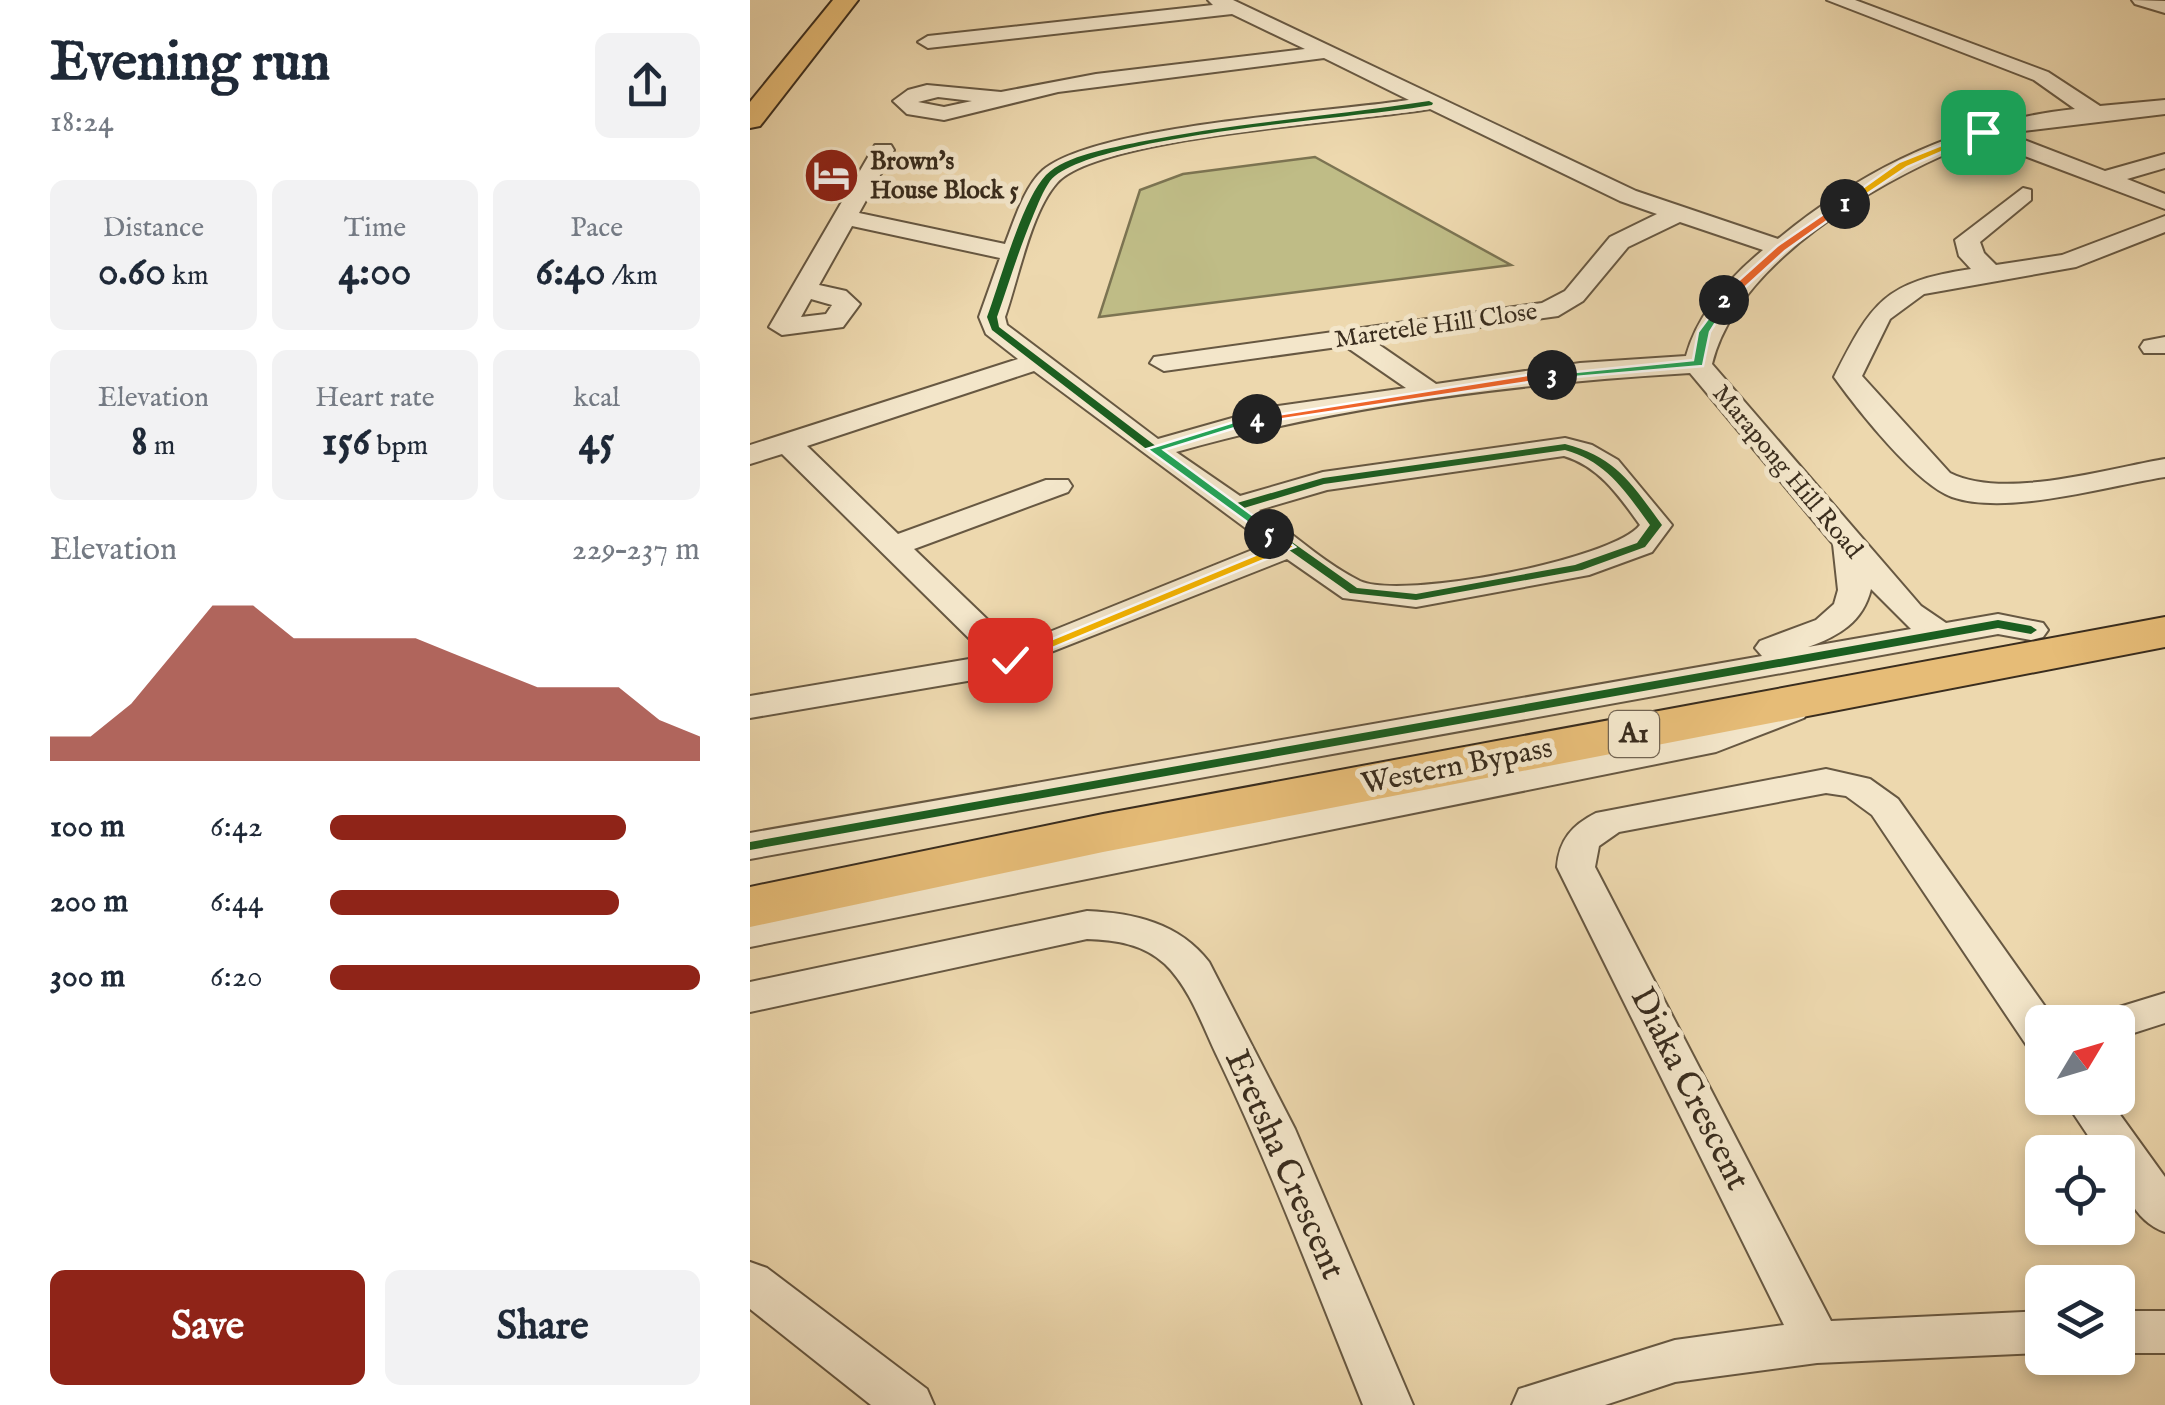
<!DOCTYPE html>
<html lang="en">
<head>
<meta charset="utf-8">
<style>
  body { margin:0; font-family:"IM FELL English",serif; background:#f2f2f3; color:#1f2937; height:100vh; display:flex; flex-direction:column; font-size:38px; white-space:nowrap }
  * { box-sizing:border-box; margin:0 }
  p { font-size:32px; color:#747a83 }
  .icon { flex:none; width:55px; height:55px; fill:none; stroke:currentColor; stroke-width:2; stroke-linecap:round; stroke-linejoin:round }
  .map { position:relative; flex:1; overflow:hidden }
  .details { display:flex; flex-direction:column; background:#fff; width:750px }
  .details>* { flex:none }
  .needle { width:65px; rotate:52deg }
  .fabs { position:absolute; left:1275px; top:1005px; display:grid; gap:20px }
  .fabs a { display:grid; place-items:center; width:110px; height:110px; border-radius:15px; background:#fff; box-shadow:0 5px 15px #0003; font-size:50px }
  .pin { position:absolute; display:grid; place-items:center; width:85px; height:85px; color:#fff; margin:-42px; border-radius:20px; box-shadow:0 5px 15px #0006 }
  .km { position:absolute; width:50px; height:50px; margin:-25px; border-radius:50%; background:#222; color:#fff; font-size:28px; line-height:50px; text-align:center }
  .round { display:grid; place-items:center; flex:none; width:105px; height:105px; border-radius:15px; background:#f2f2f3 }
  .overview { display:flex; align-items:center; justify-content:space-between; height:170px; padding:0 50px }
  h1 { font-size:55px; font-weight:800; line-height:75px }
  .metrics { display:grid; grid-template-columns:repeat(3,1fr); gap:15px; height:170px; padding:10px 50px }
  .metrics div { display:grid; align-content:center; border-radius:15px; background:#f2f2f3; text-align:center }
  .metrics b { font-size:42px; font-weight:800 }
  .metrics small { font-size:28px; font-weight:400 }
  .metrics p { font-size:28px }
  .chart { height:280px; padding:20px 50px }
  .chart p { display:flex; justify-content:space-between }
  .chart svg { width:100%; height:180px; margin-top:10px; fill:#8f2418; opacity:.7 }
  .primary-button { display:flex; gap:20px; margin-top:auto; padding:20px 50px }
  .primary-button a { flex:1; height:115px; border-radius:15px; background:#8f2418; color:#fff; font-size:40px; font-weight:800; line-height:115px; text-align:center }
  .primary-button a+a { background:#f2f2f3; color:#1f2937 }
  ul { padding:0 50px; list-style:none; font-size:32px }
  li { display:grid; grid-template-columns:160px 120px 1fr; align-items:center; height:75px }
  li i { height:25px; border-radius:12px; background:#8f2418 }
  main { display:flex; flex:1; min-height:0 }
  .map>svg:first-child { display:block }
</style>
</head>
<body>
<main>
<section class="details">
<div class="overview"><div><h1>Evening run</h1><p>18:24</p></div><a class="round"><svg class="icon" aria-label="share" viewBox="0 0 24 24"><path d="M12 15V3M7 8l5-5 5 5M5 13v7h14v-7"/></svg></a></div>
<div class="metrics">
<div><p>Distance</p><b>0.60<small> km</small></b></div>
<div><p>Time</p><b>4:00</b></div>
<div><p>Pace</p><b>6:40<small> /km</small></b></div>
</div>
<div class="metrics">
<div><p>Elevation</p><b>8<small> m</small></b></div>
<div><p>Heart rate</p><b>156<small> bpm</small></b></div>
<div><p>kcal</p><b>45</b></div>
</div>
<div class="chart"><p><span>Elevation</span>229–237 m</p>
<svg viewBox="0 0 160 44" preserveAspectRatio="none"><path d="M0 44V38L10 38L20 30L30 18L40 6L50 6L60 14L70 14L80 14L90 14L100 18L110 22L120 26L130 26L140 26L150 34L160 38V44z"/></svg>
</div>
<ul>
<li><b>100 m</b>6:42<i style="width:80%"></i></li>
<li><b>200 m</b>6:44<i style="width:78%"></i></li>
<li><b>300 m</b>6:20<i style="width:100%"></i></li>
</ul>
<div class="primary-button"><a>Save</a><a>Share</a></div>
</section>
<div class="map">
<svg width="1415" height="1405" viewBox="0 0 1415 1405">
  <rect width="100%" height="100%" fill="#edd8ae"/>
  <filter id="stains"><feTurbulence type="fractalNoise" baseFrequency=".002" numOctaves="4"/><feColorMatrix values="0 0 0 0 .2 0 0 0 0 .09 0 0 0 0 .02 0 0 0 .5 -.17"/></filter>
  <radialGradient id="worn" r=".72"><stop offset=".6" stop-color="#630" stop-opacity="0"/><stop offset="1" stop-color="#630" stop-opacity=".3"/></radialGradient>
  <!-- green -->
  <path fill="#bfbc86" stroke="#7c7452" stroke-width="2.5" d="M565,157l196,108 -412,52 41,-127 43,-16z"/>
  <g fill="none" stroke-linecap="round" stroke-linejoin="round">
    <defs>
      <g id="minor">
        <path d="M458,0h25l403,191 142,48c87,-72 185,-118 297,-130l-41,-29 -207,-80h28l193,72 52,34 65,-6v14l-159,19 99,38 60,-17v14l-38,11 38,15v15l-183,-69 -13,4c-92,38 -232,118 -257,220l209,242 25,17 52,-9 45,9 5,7 -5,7 -12,3 -33,-6 -1248,225v-26l1012,-177 -7,-8 5,-7 56,-21 18,-16 4,-14 -5,-46 -143,-171c-172,10 -348,32 -514,79l64,44 83,-24 242,-34 27,7 26,15 54,65 -20,27 -63,23 -173,32 -73,-9 -56,-39 -302,119 -235,40v-22l237,-40 -205,-202 -32,10v-19l268,-86 -32,-25 -7,-17 21,-59 -148,-32 -33,59 27,6 14,13 -17,23 -61,8 -13,-8 106,-182h16l3,5 -35,63 146,31c9,-23 19,-57 38,-74 54,-45 288,-58 366,-70l-85,-42 -266,34 -114,28 -37,-6 -14,-13 15,-11 19,-5 74,7 95,-18 209,-25 -73,-35 -304,34 -10,-6 10,-6 285,-31zM188,97l34,4 -28,6 -26,-5zM680,109l190,92 37,13 -47,23 -45,54 -23,12 -388,54 -4,6 14,8 181,-25 61,42 -135,19 -113,32 -151,-114 -2,-8c13,-37 26,-105 52,-134 40,-46 302,-62 373,-74zM930,222l83,28c-34,28 -65,63 -77,106l-106,7 -144,21 -61,-42 183,-26 25,-15 45,-54zM61,299l21,6 -6,9 -25,3zM284,371l233,173 -252,102 -101,-97 154,-57 4,-6 -4,-6h-22l-148,54 -91,-88zM814,456c36,11 55,40 76,69 -27,35 -238,75 -280,56 -35,-17 -69,-49 -101,-71l68,-20zM1121,589l40,40 -103,18c31,-11 55,-25 63,-58z"/>
        <path d="M1382,0l33,1v12l-30,-9z"/>
        <path d="M1273,188l8,2v10l-51,42 4,11 12,12 66,-10 103,-39v16l-89,35 -152,27 -34,25 -28,57 88,97c54,27 155,-4 215,-14v18c-58,9 -158,39 -213,20 -36,-13 -95,-88 -118,-120 38,-75 50,-95 137,-108l-12,-13 -4,-16z"/>
        <path d="M1415,337v16h-21l-4,-6 4,-6z"/>
        <path d="M1042,699l12,3 6,8 -6,8 -88,34 -966,195v-28l957,-187z"/>
        <path d="M1076,769l44,10 28,20 158,223h-14v28l-15,-4 -155,-231 -26,-19 -20,-3 -207,39 -20,14 -4,21 236,454 211,-10v42l-225,10 -142,19 -70,23h-93l7,-16 156,-49 109,-15 -227,-458c2,-27 15,-42 39,-54z"/>
        <path d="M337,911c47,2 92,12 122,51l86,167 118,276h-50c-47,-116 -91,-234 -145,-347 -15,-31 -28,-70 -53,-94 -22,-20 -49,-24 -78,-25l-337,73v-30z"/>
        <path d="M1415,993v30l-47,15v-16h-21l6,-10z"/>
        <path d="M1313,1098h45l57,79v55c-32,-11 -47,-48 -47,-80h-19z"/>
        <path d="M0,1262l17,6 160,121 7,16h-63l-121,-96z"/>
        <rect x="1368" y="1311" width="47" height="42"/>
      </g>
      <path id="major" d="M83,0h25l-98,126 -10,2v-26z"/>
      <path id="highway" d="M1415,617v30l-1062,205 -353,75v-40l353,-73z"/>
    </defs>
    <!-- minor casing -->
    <use href="#minor" stroke="#675842" stroke-width="4"/>
    <!-- major casing -->
    <use href="#major" stroke="#3a2d1e" stroke-width="4"/>
    <!-- highway casing -->
    <use href="#highway" stroke="#3a2d1e" stroke-width="4"/>
    <!-- minor -->
    <use href="#minor" fill="#f3e6ca" fill-rule="evenodd"/>
    <!-- major -->
    <use href="#major" fill="#e6bc77" fill-rule="evenodd"/>
    <!-- highway -->
    <use href="#highway" fill="#e6bc77" fill-rule="evenodd"/>
    <defs>
      <g id="cycleway">
        <path d="M679,101l4,2 -1,2c-71,13 -344,30 -382,76 -7,10 -12,23 -17,35 -14,33 -24,67 -36,101l2,10 158,120 80,56 86,-25 242,-34c51,13 67,40 97,81l-17,22 -63,23 -166,30 -66,-7 -116,-82 -5,-1 -1,-3 -79,-56 -157,-121 -5,-13c13,-35 35,-117 59,-142 20,-20 66,-27 93,-33 96,-19 194,-26 290,-41zM815,450c41,11 61,42 85,75l-13,18 -62,22 -159,29 -59,-6 -113,-80 80,-24z"/>
        <path d="M1248,620l33,6 6,4 -6,4 -33,-6 -1248,222v-8z"/>
      </g>
    </defs>
    <!-- cycleway casing -->
    <use href="#cycleway" stroke="#f3e6ca" stroke-width="7"/>
    <!-- cycleway -->
    <use href="#cycleway" fill="#1b5e20" fill-rule="evenodd"/>
  </g>
  <!-- split-1 -->
  <path fill="#f5b400" stroke="#fff" stroke-width="2.5" d="M1229,130l9,2 -81,35 -58,39 -9,-2 59,-42z"/>
  <!-- split-2 -->
  <path fill="#f0652b" stroke="#fff" stroke-width="2.5" d="M1091,202l10,2 -66,47 -57,52h-9v-5l58,-52z"/>
  <!-- split-3 -->
  <path fill="#22a559" stroke="#fff" stroke-width="2.5" d="M974,297l6,3 -20,32 -7,34 -151,13 -7,-4 148,-15 5,-28z"/>
  <!-- split-4 -->
  <path fill="#f0652b" stroke="#fff" stroke-width="2.5" d="M802,371l4,7 -299,45 -6,-4z"/>
  <!-- split-5 -->
  <path fill="#22a559" stroke="#fff" stroke-width="2.5" d="M503,416l11,3 -100,31 110,81 -5,7 -122,-89z"/>
  <!-- split-6 -->
  <path fill="#f5b400" stroke="#fff" stroke-width="2.5" d="M514,531h10l21,16 -279,116 -14,-3 275,-114 -13,-9z"/>
  <!-- icons -->
  <defs>
    <symbol id="hotel-disc" viewBox="-11 -11 22 22"><circle r="9.5" fill="#8f2418" stroke="#f3e6ca"/><path d="M-6-4.5h1.5V1H6V5H4.5V3h-9V5H-6ZM-4 0a1.8 1.8 0 1 1 3.6 0ZM.5 0V-2.5h3Q6-2.5 6 0Z" fill="#fff"/></symbol>
  </defs>
  <g fill-rule="evenodd">
    <use href="#hotel-disc" x="50" y="144" width="63" height="63"/>
  </g>
  <g text-anchor="middle" dominant-baseline="central" stroke-width="10" stroke-linejoin="round" paint-order="stroke">
    <!-- far-poi labels -->
    <g font-size="25" font-weight="bold" fill="#3a2d1e" stroke="#f3e6ca" text-anchor="start">
      <text x="120" y="162">Brown's<tspan x="120" dy="29">House Block 5</tspan></text>
    </g>
    <!-- far-street labels -->
    <g font-size="25" fill="#3a2d1e" stroke="#f3e6ca">
      <text transform="translate(686 326) rotate(-8)">Maretele Hill Close</text>
      <text transform="translate(1037 472) rotate(50)">Marapong Hill Road</text>
    </g>
    <!-- shield labels -->
    <rect fill="#f3e6ca" stroke="#726452" stroke-width="2.5" x="859" y="711" width="50" height="46" rx="8"/>
    <g font-size="28" font-weight="bold" fill="#3a2d1e">
      <text x="884" y="734">A1</text>
    </g>
    <!-- street labels -->
    <g font-size="30" fill="#3a2d1e" stroke="#f3e6ca">
      <text transform="translate(707 767) rotate(-11)">Western Bypass</text>
    </g>
    <!-- near-street labels -->
    <g font-size="35" fill="#3a2d1e" stroke="#f3e6ca">
      <text transform="translate(939 1089) rotate(63)">Diaka Crescent</text>
      <text transform="translate(534 1165) rotate(66)">Eretsha Crescent</text>
    </g>
  </g>
  <rect width="100%" height="100%" filter="url(#stains)"/>
  <rect width="100%" height="100%" fill="url(#worn)"/>
</svg>
<div class="fabs">
<a><svg class="needle" viewBox="-14 -14 28 28"><path d="M0-13l5 13h-10z" fill="#e53935"/><path d="M0 13l5-13h-10z" fill="#747a83"/></svg></a>
<a><svg class="icon" aria-label="locate" viewBox="0 0 24 24"><circle cx="12" cy="12" r="6"/><path d="M12 2v4M12 18v4M2 12h4M18 12h4"/></svg></a>
<a><svg class="icon" aria-label="layers" viewBox="0 0 24 24"><path d="M12 4l9 5-9 5-9-5zM3 14l9 5 9-5"/></svg></a>
</div>
<div class="pin" style="left:1233px;top:132px;background:#1e9e55"><svg class="icon" aria-label="arrive" viewBox="0 0 24 24"><path d="M6 21V4h12l-3 4 3 4H6"/></svg></div>
<div class="pin" style="left:260px;top:660px;background:#d93025"><svg class="icon" aria-label="check" viewBox="0 0 24 24"><path d="M5 12l5 5 9-10"/></svg></div>
<b class="km" style="left:1095px;top:204px">1</b>
<b class="km" style="left:974px;top:300px">2</b>
<b class="km" style="left:802px;top:375px">3</b>
<b class="km" style="left:507px;top:419px">4</b>
<b class="km" style="left:519px;top:534px">5</b>
</div>
</main>
</body>
</html>
